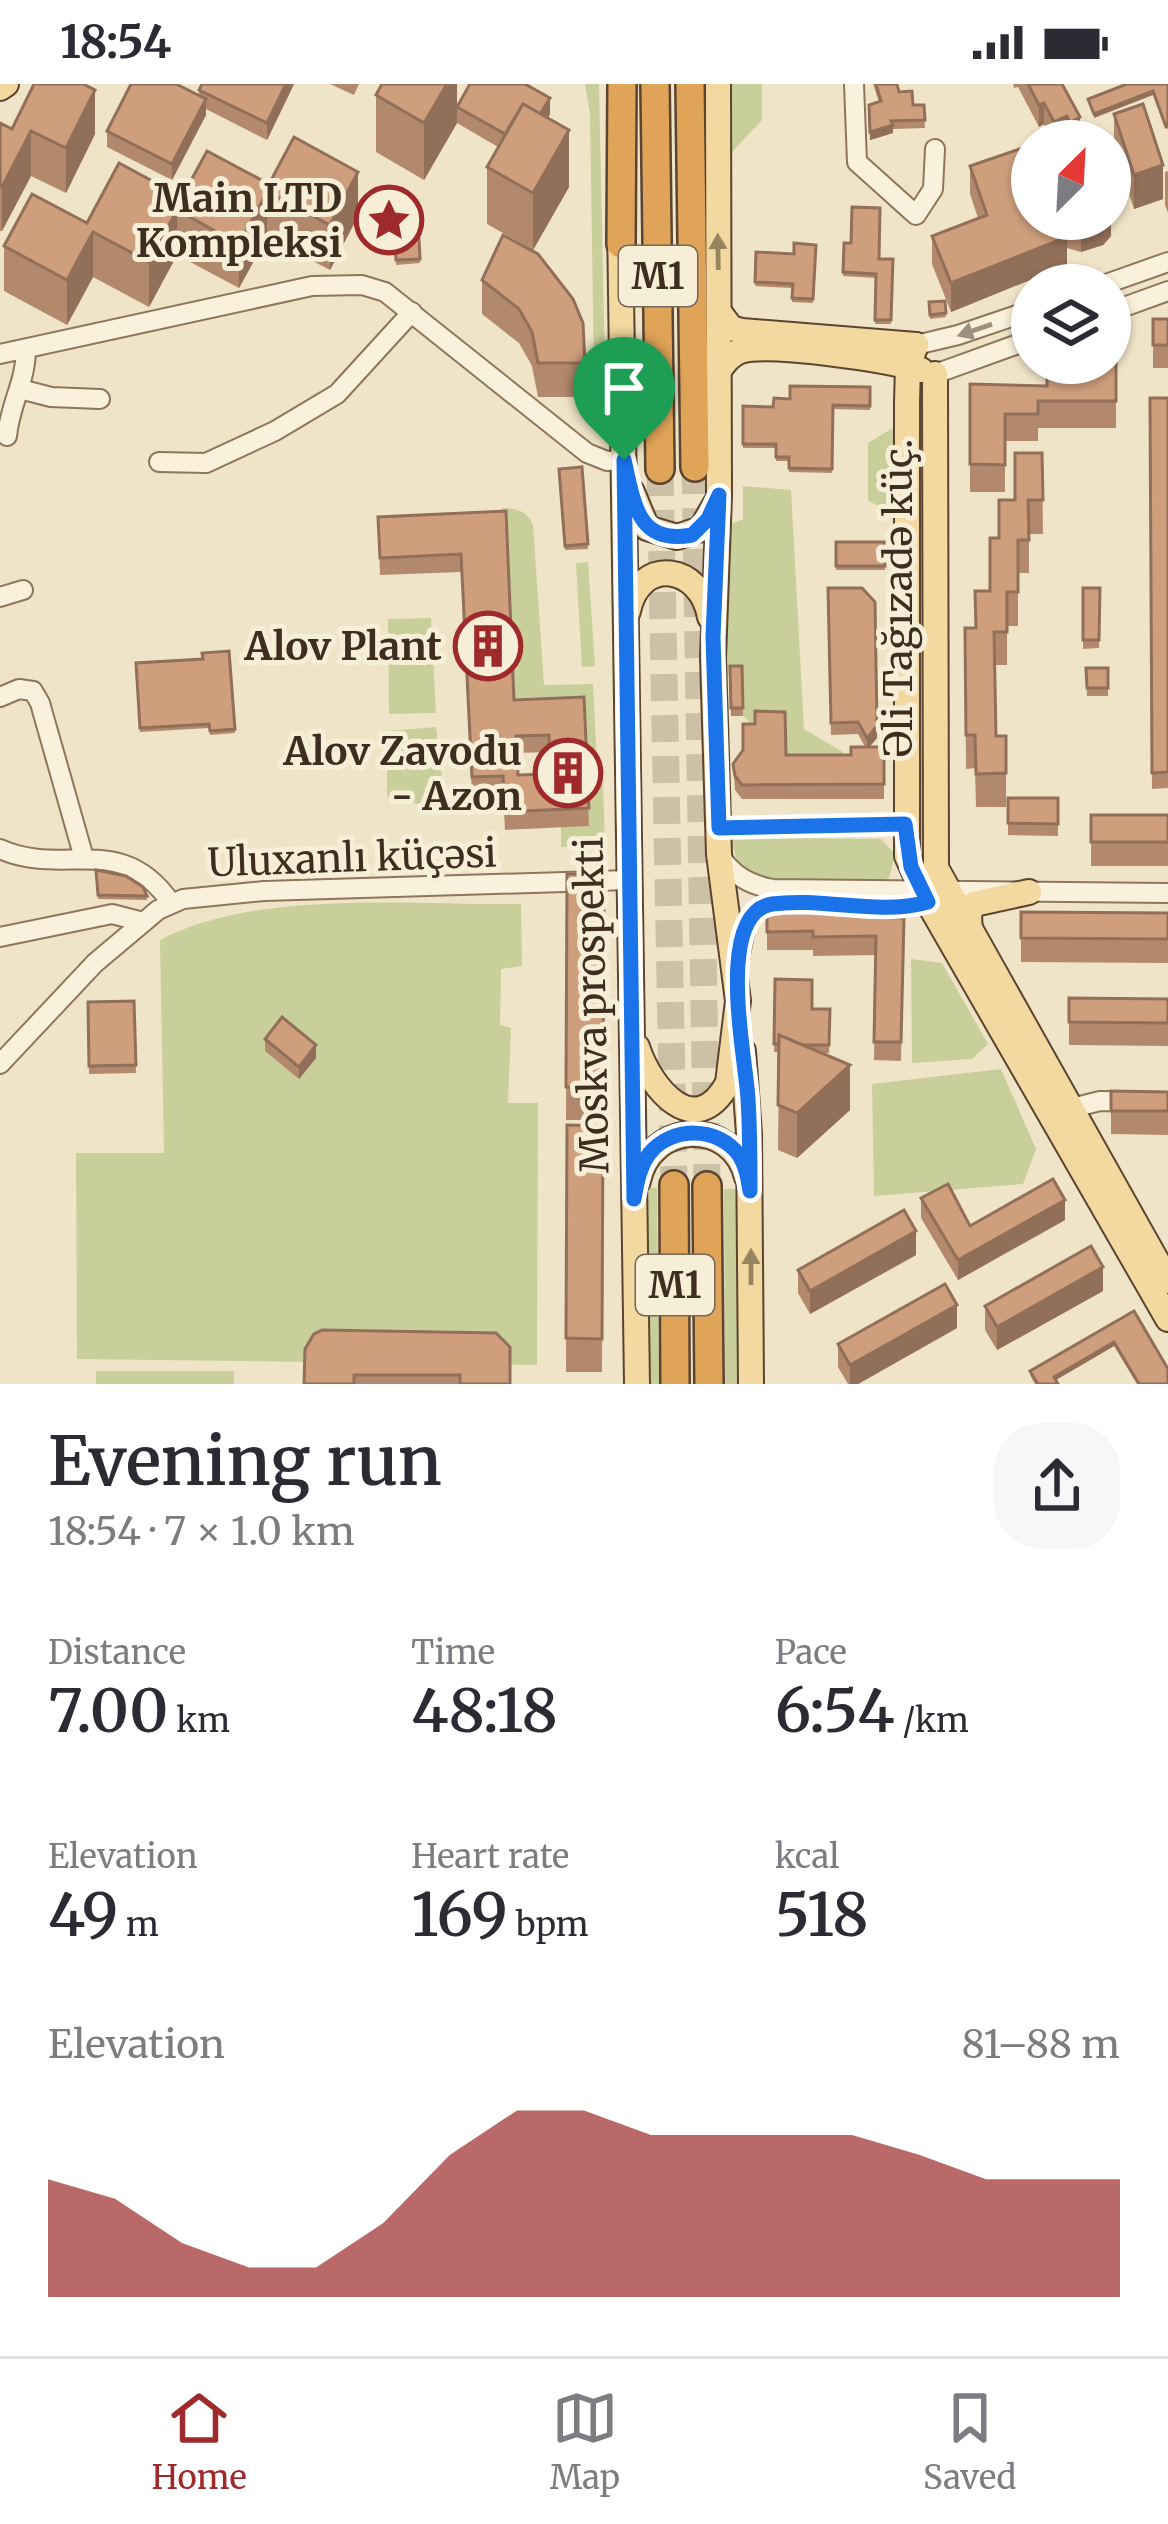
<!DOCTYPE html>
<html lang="en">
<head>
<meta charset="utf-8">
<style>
  body { margin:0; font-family:Merriweather,serif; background:#f7f7f7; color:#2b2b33; height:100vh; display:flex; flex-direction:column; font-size:45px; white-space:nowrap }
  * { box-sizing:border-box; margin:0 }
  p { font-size:39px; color:#7c7c81 }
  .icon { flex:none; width:66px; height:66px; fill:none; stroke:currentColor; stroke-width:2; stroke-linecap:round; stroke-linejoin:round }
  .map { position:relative; height:1300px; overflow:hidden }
  .sheet { display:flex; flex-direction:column; background:#fff; flex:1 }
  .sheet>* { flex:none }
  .needle { width:78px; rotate:24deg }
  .controls { position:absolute; left:1011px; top:36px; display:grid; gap:24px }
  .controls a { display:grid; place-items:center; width:120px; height:120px; border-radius:50%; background:#fff; box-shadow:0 3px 9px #0004; font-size:60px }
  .pin { position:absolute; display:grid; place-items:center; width:102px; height:102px; color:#fff; margin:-123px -51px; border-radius:50% 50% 50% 0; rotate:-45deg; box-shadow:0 0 12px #0007 }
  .pin .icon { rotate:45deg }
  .round { display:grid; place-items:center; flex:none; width:126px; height:126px; border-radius:48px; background:#f7f7f7 }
  .headline { display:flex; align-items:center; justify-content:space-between; height:204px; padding:0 48px }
  h1 { font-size:66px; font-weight:600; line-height:90px }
  .metrics { display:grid; grid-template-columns:repeat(3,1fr); gap:18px; height:204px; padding:12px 48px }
  .metrics div { display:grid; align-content:center }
  .metrics b { font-size:60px; font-weight:600 }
  .metrics small { font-size:33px; font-weight:400 }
  .metrics p { font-size:33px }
  .chart { height:336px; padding:24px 48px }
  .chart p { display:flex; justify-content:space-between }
  .chart svg { width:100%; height:216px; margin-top:12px; fill:#9e2a2b; opacity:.7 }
  .status { display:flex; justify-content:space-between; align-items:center; height:84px; padding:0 60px; background:#fff; direction:ltr }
  .status svg { height:33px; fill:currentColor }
  .menu { display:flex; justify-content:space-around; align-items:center; height:168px; border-top:3px solid #e1e1e2; background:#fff; font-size:33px; color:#7c7c81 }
  .menu a { display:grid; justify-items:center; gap:6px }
  .menu .selected { color:#9e2a2b }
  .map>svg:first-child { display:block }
</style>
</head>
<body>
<div class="status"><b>18:54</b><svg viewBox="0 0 49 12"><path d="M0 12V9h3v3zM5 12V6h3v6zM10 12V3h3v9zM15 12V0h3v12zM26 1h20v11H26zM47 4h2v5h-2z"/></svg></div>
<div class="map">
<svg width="1168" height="1300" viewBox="0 0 1168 1300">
  <rect width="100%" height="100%" fill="#f0e4c8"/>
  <!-- green -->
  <g fill="#c9cf9b">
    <path d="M585,0h14l6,286 -11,1 -4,-257z"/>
    <path d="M731,0h31v36l-32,34z"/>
    <path d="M916,317h10v476l-10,-25z"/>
    <path d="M893,344v84l-25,-11v-58z"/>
    <path d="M743,402l48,4 13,239 39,23 -1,18 -42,-1 -57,-53 -1,-42h-17l5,-149 13,-6z"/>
    <path d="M502,424c14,0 26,3 31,17l11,160 49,-1 4,79 -11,1 -72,-47z"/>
    <path d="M588,478l7,104 -13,1 -6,-104z"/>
    <path d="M431,534l5,95 -47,1 -1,-95z"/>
    <path d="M436,643l9,77 -51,-1 -7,-8v-64z"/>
    <path d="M603,697l2,65 -44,1v-20l28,-1 -2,-44z"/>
    <path d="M731,753l150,2 14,15 -6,24 -12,4c-46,0 -98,9 -139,-15z"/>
    <path d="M521,820l1,62 -21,3 -1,56 11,3 -3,75h30l-1,262 -460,-6 -1,-206h88l-4,-213c98,-51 251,-35 361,-36z"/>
    <path d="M911,875l31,4 46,81 -16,15 -60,4z"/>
    <path d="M1001,985l35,80 -13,35 -149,12 -2,-112z"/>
    <path d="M646,1103l11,1 2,196h-12z"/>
    <path d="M724,1105h19l-1,195h-17z"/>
    <rect x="96" y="1287" width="138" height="13"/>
  </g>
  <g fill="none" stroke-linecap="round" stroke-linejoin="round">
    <!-- highway-tunnel -->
    <g stroke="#ccc0a6" stroke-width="27" stroke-dasharray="27 14" stroke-linecap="butt">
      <path d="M695,383l12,719"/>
      <path d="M660,385l14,716"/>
    </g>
    <defs>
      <g id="minor">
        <path d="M854,0l3,78 59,53 17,-26 2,-40"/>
        <path d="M1103,201l65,-23"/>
        <path d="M1110,228l58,-21"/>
        <path d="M916,261l42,-10 74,-25"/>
        <path d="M0,270l312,-68 50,-1 23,7 202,161 20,8 17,-1"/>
        <path d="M935,290l97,-35"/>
        <path d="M20,305l31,8 49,2"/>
        <path d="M7,352c3,-32 19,-55 19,-87"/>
        <path d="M159,378l47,1 69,-32 62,-37 75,-82"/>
        <path d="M0,513l23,-7"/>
        <path d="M0,613l19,-8 14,2 7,12 44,155"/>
        <path d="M719,744l186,-4"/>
        <path d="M0,765c64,29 121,-19 171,54"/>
        <path d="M719,770c13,21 30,31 54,35l395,4"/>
        <path d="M0,853l112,-23 31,8"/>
        <path d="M738,880l9,-44 15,-13c56,-13 121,15 175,-10"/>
        <path d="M0,980l95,-101 63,-53 25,-11 81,-8 365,-11"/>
        <path d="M1068,1025l32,-8 68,1"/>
      </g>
      <g id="major">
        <path d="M0,4l6,-4"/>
        <path d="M620,140l17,1160"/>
        <path d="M719,228l12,16 11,3 174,14"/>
        <path d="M916,261l-8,21 -1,37v453l21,46 240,417"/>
        <path d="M719,286c6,-8 11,-15 21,-19 30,-9 149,9 181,19"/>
        <path d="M935,290l1,494 232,413"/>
        <path d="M632,408l15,36 30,9 24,-8 15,-26"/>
        <path d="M628,527c12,-56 73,-46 82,6"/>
        <path d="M970,850l-1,-20 5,-10 55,-12"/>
        <path d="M637,963c13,41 58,96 91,36l10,-82 -19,-147 -6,-196 6,-163 -1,-411"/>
        <path d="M743,967l6,83 2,250"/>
        <path d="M638,1097c12,-60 94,-64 109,-4"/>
      </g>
      <g id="highway">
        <path d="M655,0l5,385"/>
        <path d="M690,0l5,383"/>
        <path d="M621,160l1,-160"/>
        <path d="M674,1101l1,199"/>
        <path d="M707,1102l2,198"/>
      </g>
    </defs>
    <!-- minor casing -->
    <use href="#minor" stroke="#8d765c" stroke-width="22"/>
    <!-- major casing -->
    <use href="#major" stroke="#5b4430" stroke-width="28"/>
    <!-- highway casing -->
    <use href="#highway" stroke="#5b4430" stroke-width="32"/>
    <!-- minor -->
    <use href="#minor" stroke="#faf1dc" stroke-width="18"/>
    <!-- major -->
    <use href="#major" stroke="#f3d9a0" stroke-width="24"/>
    <!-- highway -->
    <use href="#highway" stroke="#e0a458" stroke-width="27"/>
  </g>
  <!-- wall -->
  <g fill="#b2896c" fill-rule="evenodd">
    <path d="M294,0l-27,56 -61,-31v6l-34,65 -65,-33v-16l92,-35v-6z"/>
    <path d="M330,0h29l-5,11z"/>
    <path d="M457,0v23l93,7 -2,4 21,69 -36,63 -46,-26v-57l11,-20 -41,-24 -33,57 -48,-28v-57z"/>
    <path d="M873,0h24l2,8 14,13h11l1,23 -32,1v4l-23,7 -1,-35 10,-3z"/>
    <path d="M1013,0h42l25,55 -12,2 -1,-3 -6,3h-8l-9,-17 -5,3 -21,-40 -4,1z"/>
    <path d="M1114,30l49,85 -29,10 -20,-62z"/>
    <path d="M0,39l12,6 83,5 -29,59 -35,-17 -29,55h-2z"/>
    <path d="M1024,76l8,59h78l1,17 -8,9 -22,7 -14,-4v17l-116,47 -19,-48v-28l46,-18 -8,-24v-28z"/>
    <path d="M1168,87v42l-3,-8v-33z"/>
    <path d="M269,100l89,32 -28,54 -63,-33 -28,51 -62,-33 -28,52 -56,-30 -26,48 -63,-34v-45l83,-23z"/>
    <path d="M419,154l1,25 -24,2 -1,-26z"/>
    <path d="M844,159l35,16h14l-2,65h-16l1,-46 -33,-2z"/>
    <path d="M816,161l-3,58 -21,-1v-14l-37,-2 1,-34 38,2z"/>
    <path d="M482,196l103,83v34h-47l-6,-31 -13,-23 -37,-29z"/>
    <path d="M945,217l1,16 -16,2 -1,-17z"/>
    <rect x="1153" y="235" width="15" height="49"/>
    <path d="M1116,276v68h-78v13h-33v51h-35v-108l77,2z"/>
    <path d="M870,303v23l-37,-1 -1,64 -43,-1v-11h-13v-13h-33v-42l30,1 17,-8z"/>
    <path d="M1168,314v390l-16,1 -2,-375z"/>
    <path d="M1042,369l1,81h-14v39h-11v53h-11v39h-12l1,71h10v71h-30l-1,-39 -9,1 -1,-141h10l15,-37 25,-91z"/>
    <path d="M582,383l6,82 -23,1 -6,-81z"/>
    <path d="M506,427l8,189 70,-3 5,129 -84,4 -2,-37 -31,2 -11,-223 -81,3 -2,-58zM549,668l1,22 -32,1 -1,-22z"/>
    <path d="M836,458h48l1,28h-49z"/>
    <path d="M1083,504h17l-1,60 -16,1z"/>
    <path d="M828,516l49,138 -8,9h15v52h-142l-7,-9 -2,-26 10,-14 12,-26 31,31h65l14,-8 -7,-13 -27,1z"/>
    <path d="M229,567l6,82 -25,2 -1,-7 -69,4 -4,-69 66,-4z"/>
    <path d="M730,582h12l1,50h-12z"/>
    <path d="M1086,584h22v28h-21z"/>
    <path d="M1008,714h50v38l-50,-1z"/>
    <rect x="1091" y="731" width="77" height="51"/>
    <path d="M96,786l51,26v4l-49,-1z"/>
    <path d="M567,790h37l-1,246h-37z"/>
    <path d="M767,828l137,6 -3,143 -27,-1 2,-105 -63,1v-6h-46z"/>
    <path d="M1021,828l147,1v50l-147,-1z"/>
    <path d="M775,895l37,30h18l-1,44h-8l29,57 -53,48 -19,-8 1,-98h-5z"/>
    <path d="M1069,914l99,1v47l-99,-1z"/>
    <path d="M134,917l2,72 -47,1 -1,-72z"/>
    <path d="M265,955l51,19 -17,21 -34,-28z"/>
    <path d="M1111,1007l57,1v43l-57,-1z"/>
    <path d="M567,1041l36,1 -1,246h-36z"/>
    <path d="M921,1114l49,28 95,-6 -107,60 -37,-62z"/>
    <path d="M916,1171l-106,59 -12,-21v-23z"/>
    <path d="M1103,1207l-106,59 -12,-20v-24z"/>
    <path d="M1134,1227l34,73h-31l-23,-38 -58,34 2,4h-23l-5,-9v-4z"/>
    <path d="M957,1244l-99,56h-10l-10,-17v-23z"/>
    <path d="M305,1265l205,35h-206z"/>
  </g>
  <!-- shaded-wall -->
  <g fill="#916f58">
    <path d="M286,0h8l-27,56v-17z"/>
    <path d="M447,0h10v39l-33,57v-57z"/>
    <path d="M95,6v44l-29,59v-45z"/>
    <path d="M1153,7v4l-59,23v-4z"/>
    <path d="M550,14v16l-27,47v-17z"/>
    <path d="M206,15v16l-34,65v-16z"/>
    <path d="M1044,19v21l-5,3v-22z"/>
    <path d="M1067,32v22l-13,3v-19z"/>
    <path d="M1080,33v22l-10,2v-18z"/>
    <path d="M893,41v8l-23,7v-8z"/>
    <path d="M569,46v57l-36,63v-57z"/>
    <path d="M31,47v45l-29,55v-44z"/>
    <path d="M1163,81v34l-29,10v-34z"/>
    <path d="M358,88v44l-28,54v-45z"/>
    <path d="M267,108v45l-28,51v-44z"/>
    <path d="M1111,123v29l-8,9 -22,7v-28l15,-5h14z"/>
    <path d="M177,126v45l-28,52v-45z"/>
    <path d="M93,148v45l-26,48v-45z"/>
    <path d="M1067,153v28l-116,47v-29z"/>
    <path d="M877,642v12l-10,12v-12z"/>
    <path d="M316,961v13l-17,21v-12z"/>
    <path d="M850,981v45l-53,48v-45z"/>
    <path d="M1065,1116v20l-107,60v-20z"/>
    <path d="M916,1147v24l-106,59v-23z"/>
    <path d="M1103,1183v24l-106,59v-23z"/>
    <path d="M957,1221v23l-99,56h-8v-19z"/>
    <path d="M1114,1258v4l-60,35v-4z"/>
  </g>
  <!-- building -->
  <g fill="#cf9f7d" stroke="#916f58" stroke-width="3" fill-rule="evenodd">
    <path d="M34,0h49l12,6 -29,58 -35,-17 -29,56 -2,-1v-63l12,6z"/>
    <path d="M131,0h45l30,15 -34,65 -65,-33z"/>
    <path d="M202,0h84l-19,39 -68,-33z"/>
    <path d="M382,0h65l-23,39 -48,-28z"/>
    <path d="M470,0h55l25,14 -10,16 -17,-10 -18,30 -48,-27z"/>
    <path d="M876,0h21l2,8 13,-1 1,14h11l1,15 -34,1 2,4 -23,7 -1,-27 12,-4z"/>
    <path d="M1028,0h34l18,33 -10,6 -3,-7 -13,6 -10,-19 -5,2z"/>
    <path d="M1127,0h41v43h-2l-13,-36 -59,23 -6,-15z"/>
    <path d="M523,20l46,26 -36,63 -46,-26z"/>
    <path d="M1143,20l20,61 -29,10 -20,-61z"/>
    <path d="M294,53l64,35 -28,53 -63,-33 -28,52 -62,-34 -28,52 -56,-30 -26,48 -63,-34 28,-52 55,29 32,-60 63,34 25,-46 62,33z"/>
    <path d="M1020,65l4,11 8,-2v18l-2,1 2,6v36h28l7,18 -116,46 -19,-47 55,-21 -17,-49z"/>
    <path d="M852,123l28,1 -1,51h14l-2,61h-16l1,-46 -33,-2 1,-29h7z"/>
    <path d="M1064,135h32l-15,5z"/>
    <path d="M503,151l35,19 35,45 10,24 2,40h-47l-6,-31 -13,-23 -37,-29z"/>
    <path d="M419,154l1,21 -24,1 -1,-21z"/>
    <path d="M794,159l22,2 -3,54 -21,-1 1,-14 -38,-2 1,-30 38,2z"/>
    <path d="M945,217l1,12 -16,2 -1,-13z"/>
    <rect x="1153" y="235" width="15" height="26"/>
    <path d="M1110,276h6v41h-78v13h-33v51l-35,-1v-80l77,2v-23h63z"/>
    <path d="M790,302l80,1v19l-37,-1 -1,64 -43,-1v-11h-13v-13h-33v-38l30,1 1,-9 16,1z"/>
    <path d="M1150,314h18v374l-16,1z"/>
    <path d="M1015,369h27l1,47h-15l1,40h-11v52h-11v40h-13l2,104h10v37l-30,1 -1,-39h-9l-1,-107h11l-1,-37h15v-53h9v-38h16z"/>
    <path d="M582,383l6,77 -23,2 -6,-77z"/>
    <path d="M506,427l8,189 70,-3 5,111 -84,4 -2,-36 -31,1 -11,-223 -81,4 -2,-41zM549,651l1,39 -32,1 -2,-39z"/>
    <path d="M836,458h48l1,24h-49z"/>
    <path d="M828,504h34l13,14 2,124 -10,12 -9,-16 -27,1z"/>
    <path d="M1083,504h17l-1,52h-16z"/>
    <path d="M229,567l6,78 -25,2 -1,-7 -69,4 -4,-65 67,-4 -1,-6z"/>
    <path d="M730,582h12l1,42h-12z"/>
    <path d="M1086,584h22v20h-21z"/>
    <path d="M755,627l30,1 1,43h65v-8h33v37l-142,1 -7,-9 -2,-12 10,-14v-26h12z"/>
    <path d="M1008,714h50v26l-50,-1z"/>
    <rect x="1091" y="731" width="77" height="27"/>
    <path d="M96,786l30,6 17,11 4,9 -49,-1z"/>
    <path d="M567,790h37l-1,213h-37z"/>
    <path d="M863,827v6l41,1 -3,124h-27l2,-106 -63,1v-6l-46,1v-20z"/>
    <path d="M1021,828l147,1v26l-147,-1z"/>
    <path d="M775,895l37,1v29h18l-1,36h-27l-23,-10v9h-5z"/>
    <path d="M1069,914l99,1v24l-99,-1z"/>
    <path d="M134,917l2,64 -47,1 -1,-64z"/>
    <path d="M282,933l34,28 -17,22 -34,-28z"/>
    <path d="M779,951l71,30 -53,48 -19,-8z"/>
    <path d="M1111,1007l57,1v19h-57z"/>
    <path d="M567,1041l36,1 -1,213 -36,-1z"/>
    <path d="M1053,1095l12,21 -107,60 -37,-62 27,-14 22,42z"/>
    <path d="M904,1126l12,21 -106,60 -12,-21z"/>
    <path d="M1091,1162l12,21 -106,60 -12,-21z"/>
    <path d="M945,1200l12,21 -107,60 -12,-21z"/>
    <path d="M1134,1227l34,58v15h-29l-25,-42 -60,35 4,7h-20l-8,-13z"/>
    <path d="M322,1246l174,3 14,14v37h-50v-9h-106v9h-50l1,-35 9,-15z"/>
  </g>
  <!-- one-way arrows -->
  <defs><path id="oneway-solid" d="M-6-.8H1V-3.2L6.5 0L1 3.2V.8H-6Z" transform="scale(3)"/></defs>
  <g fill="#988460">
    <use href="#oneway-solid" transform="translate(718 168) rotate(-91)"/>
    <use href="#oneway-solid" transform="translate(751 1183) rotate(-90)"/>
  </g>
  <use fill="#9c907e" href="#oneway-solid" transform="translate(975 246) rotate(161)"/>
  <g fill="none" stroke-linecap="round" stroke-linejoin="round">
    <defs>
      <path id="route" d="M624,376c10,43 13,85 68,75l16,-16 11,-24 -6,142 6,191 186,-4 6,43 17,35c-51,14 -105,-5 -156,2 -58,9 -26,155 -24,195 2,31 2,62 2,92 -2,-12 -4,-25 -11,-36 -21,-29 -68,-29 -90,-1 -10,14 -12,29 -15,45z"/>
    </defs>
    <!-- route casing -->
    <use href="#route" stroke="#fff" stroke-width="24"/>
    <!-- route -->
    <use href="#route" stroke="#1a73e8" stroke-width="15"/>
  </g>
  <!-- icons -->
  <defs>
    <symbol id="sight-ring" viewBox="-11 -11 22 22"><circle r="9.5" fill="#f7eed8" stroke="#9e2a2b" stroke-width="1.5"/><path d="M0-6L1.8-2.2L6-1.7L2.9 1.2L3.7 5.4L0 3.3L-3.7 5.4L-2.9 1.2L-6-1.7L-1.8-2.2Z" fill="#9e2a2b"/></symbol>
    <symbol id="building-ring" viewBox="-11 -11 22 22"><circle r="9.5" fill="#f7eed8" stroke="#9e2a2b" stroke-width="1.5"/><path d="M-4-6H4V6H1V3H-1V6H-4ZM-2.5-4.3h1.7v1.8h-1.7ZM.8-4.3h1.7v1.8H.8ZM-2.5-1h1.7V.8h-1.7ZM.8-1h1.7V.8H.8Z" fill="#9e2a2b"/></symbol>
  </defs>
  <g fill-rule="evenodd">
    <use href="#sight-ring" x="351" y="98" width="76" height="76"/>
    <use href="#building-ring" x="450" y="524" width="76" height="76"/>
    <use href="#building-ring" x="530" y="651" width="76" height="76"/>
  </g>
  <g text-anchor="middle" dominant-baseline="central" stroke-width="10" stroke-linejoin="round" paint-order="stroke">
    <!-- shield labels -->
    <g fill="#f7eed8" stroke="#756857" stroke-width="3">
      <rect x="619" y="162" width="78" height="60" rx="9"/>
      <rect x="636" y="1171" width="78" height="60" rx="9"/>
    </g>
    <g font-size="36" font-weight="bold" fill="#3d2e20">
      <text x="658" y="192">M1</text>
      <text x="675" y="1201">M1</text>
    </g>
    <!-- poi labels -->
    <g font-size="39" font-weight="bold" fill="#3d2e20" stroke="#f7eed8" text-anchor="end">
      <text x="342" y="114">Main LTD<tspan x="342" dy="45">Kompleksi</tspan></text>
      <text x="442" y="562">Alov Plant</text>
      <text x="522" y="667">Alov Zavodu<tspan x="522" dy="45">- Azon</tspan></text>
    </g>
    <!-- street labels -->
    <g font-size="39" fill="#3d2e20" stroke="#f7eed8">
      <text transform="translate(898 514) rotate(-90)">Əli Tağızadə küç.</text>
      <text transform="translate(352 774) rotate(-2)">Uluxanlı küçəsi</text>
      <text transform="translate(592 921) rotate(-91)">Moskva prospekti</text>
    </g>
  </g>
</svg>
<div class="controls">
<a><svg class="needle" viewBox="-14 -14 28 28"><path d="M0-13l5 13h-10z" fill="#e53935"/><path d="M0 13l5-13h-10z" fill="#7c7c81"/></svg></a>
<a><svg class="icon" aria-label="layers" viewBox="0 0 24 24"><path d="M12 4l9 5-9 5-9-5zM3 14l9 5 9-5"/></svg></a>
</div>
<div class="pin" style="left:624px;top:376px;background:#1e9e55"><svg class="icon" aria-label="arrive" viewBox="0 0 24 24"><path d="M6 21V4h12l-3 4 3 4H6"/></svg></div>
</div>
<section class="sheet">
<div class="headline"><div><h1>Evening run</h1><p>18:54 · 7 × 1.0 km</p></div><a class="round"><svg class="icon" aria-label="share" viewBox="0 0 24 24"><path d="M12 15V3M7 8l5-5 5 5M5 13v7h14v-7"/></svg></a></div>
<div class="metrics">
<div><p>Distance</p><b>7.00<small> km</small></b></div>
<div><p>Time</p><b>48:18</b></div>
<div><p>Pace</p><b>6:54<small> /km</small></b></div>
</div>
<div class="metrics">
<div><p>Elevation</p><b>49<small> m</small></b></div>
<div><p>Heart rate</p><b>169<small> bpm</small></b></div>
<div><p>kcal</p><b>518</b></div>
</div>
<div class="chart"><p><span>Elevation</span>81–88 m</p>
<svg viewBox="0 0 160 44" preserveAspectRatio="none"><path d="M0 44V20L10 24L20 33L30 38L40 38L50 29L60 15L70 6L80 6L90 11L100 11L110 11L120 11L130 15L140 20L150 20L160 20V44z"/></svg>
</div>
</section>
<nav class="menu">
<a class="selected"><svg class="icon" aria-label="home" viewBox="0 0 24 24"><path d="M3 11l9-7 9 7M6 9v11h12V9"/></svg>Home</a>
<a><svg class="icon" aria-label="map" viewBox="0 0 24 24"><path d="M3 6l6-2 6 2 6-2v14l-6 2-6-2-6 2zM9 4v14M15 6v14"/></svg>Map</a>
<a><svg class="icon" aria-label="saved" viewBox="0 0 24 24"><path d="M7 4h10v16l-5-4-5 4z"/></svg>Saved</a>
</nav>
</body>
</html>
